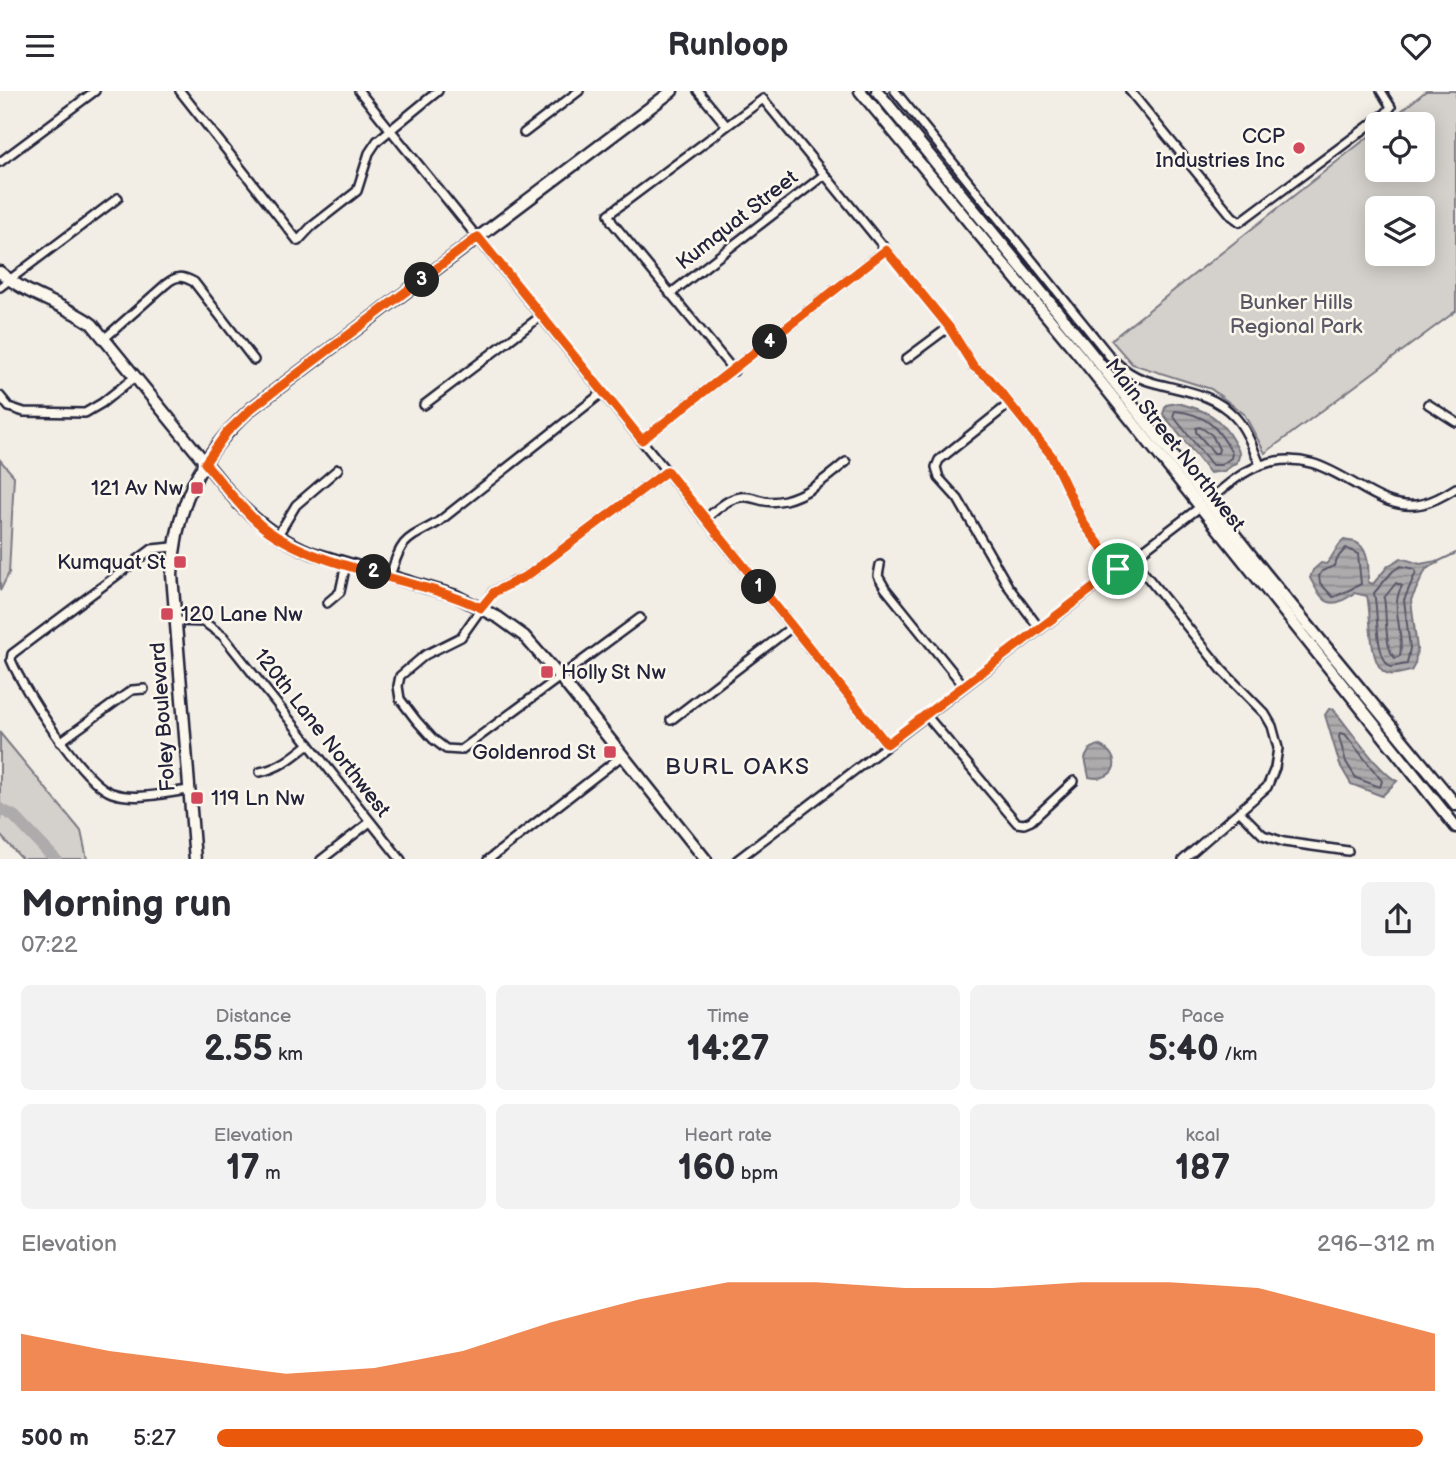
<!DOCTYPE html>
<html lang="en">
<head>
<meta charset="utf-8">
<style>
  body { margin:0; font-family:"Balsamiq Sans",sans-serif; background:#f2f2f3; color:#2b2b33; height:100vh; display:flex; flex-direction:column; font-size:26px; white-space:nowrap }
  * { box-sizing:border-box; margin:0 }
  p { font-size:23px; color:#7c7c81 }
  .icon { flex:none; width:38px; height:38px; fill:none; stroke:currentColor; stroke-width:2; stroke-linecap:round; stroke-linejoin:round }
  .map { position:relative; height:768px; overflow:hidden }
  .panel { display:flex; flex-direction:column; background:#fff; flex:1 }
  .panel>* { flex:none }
  .fabs { position:absolute; left:1365px; top:21px; display:grid; gap:14px }
  .fabs a { display:grid; place-items:center; width:70px; height:70px; border-radius:10px; background:#fff; box-shadow:0 4px 18px #0003; font-size:35px }
  .pin { position:absolute; display:grid; place-items:center; width:60px; height:60px; color:#fff; margin:-30px; border:4px solid #fff; border-radius:50%; box-shadow:0 2px 7px #0007 }
  .km { position:absolute; width:35px; height:35px; margin:-18px; border-radius:50%; background:#222; color:#fff; font-size:19px; line-height:35px; text-align:center }
  .round { display:grid; place-items:center; flex:none; width:74px; height:74px; border-radius:10px; background:#f2f2f3 }
  .head { display:flex; align-items:center; justify-content:space-between; height:119px; padding:0 21px }
  h1 { font-size:38px; font-weight:700; line-height:52px }
  .figures { display:grid; grid-template-columns:repeat(3,1fr); gap:10px; height:119px; padding:7px 21px }
  .figures div { display:grid; align-content:center; border-radius:10px; background:#f2f2f3; text-align:center }
  .figures b { font-size:35px; font-weight:700 }
  .figures small { font-size:19px; font-weight:400 }
  .figures p { font-size:19px }
  .chart { height:196px; padding:14px 21px }
  .chart p { display:flex; justify-content:space-between }
  .chart svg { width:100%; height:126px; margin-top:7px; fill:#ea580c; opacity:.7 }
  ul { padding:0 21px; list-style:none; font-size:23px }
  li { display:grid; grid-template-columns:112px 84px 1fr; align-items:center; height:52px }
  li i { height:18px; border-radius:9px; background:#ea580c }
  header { display:flex; justify-content:space-between; align-items:center; height:91px; padding:0 21px; background:#fff; font-size:32px; font-weight:700 }
  .map>svg:first-child { display:block }
</style>
</head>
<body>
<header><svg class="icon" aria-label="menu" viewBox="0 0 24 24"><path d="M4 6h16M4 12h16M4 18h16"/></svg>Runloop<svg class="icon" aria-label="heart" viewBox="0 0 24 24"><path d="M12 20l-8-8c-3-5 5-10 8-4 3-6 11-1 8 4z"/></svg></header>
<div class="map">
<svg width="1456" height="769" viewBox="0 0 1456 769">
  <defs>
    <pattern id="water-rules" width="6" height="5" patternUnits="userSpaceOnUse" patternTransform="scale(1.75)"><rect width="6" height="5" fill="#aeabad"/><path d="M0 2.5h6" fill="none" stroke="#8d8b8e"/></pattern>
  </defs>
  <rect width="100%" height="100%" fill="#f2eee5"/>
  <filter id="ink" filterUnits="userSpaceOnUse"><feTurbulence type="fractalNoise" baseFrequency=".0143" numOctaves="2"/><feDisplacementMap in="SourceGraphic" scale="14" xChannelSelector="R" yChannelSelector="G"/><feConvolveMatrix kernelMatrix="1 2 1 2 8 2 1 2 1" color-interpolation-filters="sRGB"/></filter>
  <g filter="url(#ink)">
    <!-- green -->
    <g fill="#d4d1cc" stroke="#7b7a84" stroke-width="2" fill-rule="evenodd">
      <path d="M1426,0h30v220l-191,142 -21,-39 -33,-25 -79,-25 -21,-24 266,-210v40h46v-46h-38zM1423,117v46h-46v-46z"/>
      <path d="M0,369l14,16 -5,97 -9,18z"/>
      <path d="M0,642l81,98 6,28h-65l-22,-24z"/>
    </g>
    <!-- water -->
    <g fill="url(#water-rules)" stroke="#76747f" stroke-width="2">
      <path d="M1177,312c38,9 45,17 63,50l-3,9 -13,9 -14,2 -47,-59 3,-9z"/>
      <path d="M1344,449c4,1 8,1 11,2 15,6 14,28 13,40l5,2 15,-18 13,-8 19,6 16,-3 2,2 -12,6 -15,31 6,49 -2,15 -4,7c-7,1 -16,5 -22,3 -22,-5 -17,-60 -22,-78l-13,-3c-24,19 -31,9 -44,-15l3,-8 8,-7 5,1c7,-6 9,-17 18,-24z"/>
      <path d="M1329,618h4c15,18 46,63 64,72l-15,15 -31,-12 -11,-19 -15,-50z"/>
      <path d="M1098,654c27,11 18,38 -9,32l-4,-19 5,-9z"/>
    </g>
    <g fill="none" stroke-linecap="round" stroke-linejoin="round">
      <!-- shore -->
      <g stroke="#5a5969" stroke-width="2">
        <path d="M1175,320c31,3 43,16 57,42l-1,5 -10,7h-9l-39,-49z"/>
        <path d="M1196,337l4,-1 12,8 7,14 -1,4h-4l-18,-21z"/>
        <path d="M1346,457l12,6 3,30c-2,1 -25,13 -28,13l-13,-14 -1,-7 3,-5 12,-5 5,-10z"/>
        <path d="M1401,475l13,3 2,3 -12,28 6,48 -3,16 -16,3c-17,-11 -12,-53 -17,-74l19,-22z"/>
        <path d="M1396,492l6,3c-13,21 3,46 -2,70l-5,2c-11,-9 -8,-45 -11,-60z"/>
        <path d="M1340,642l5,1 37,47 -2,6 -24,-9 -10,-16 -7,-25z"/>
      </g>
      <!-- stream -->
      <path stroke="#76747f" stroke-width="2" d="M1437,471l19,-9"/>
      <!-- river -->
      <path stroke="#aeabad" stroke-width="12" d="M0,718l14,7 42,44"/>
      <defs>
        <g id="street">
          <path d="M180,0l118,150 13,-14 46,-36 12,-38 8,-12 61,-50"/>
          <path d="M359,0l528,653"/>
          <path d="M698,0l28,34"/>
          <path d="M895,0l217,268c10,9 20,17 33,21 32,11 65,10 90,37 12,13 18,31 25,48"/>
          <path d="M1130,0l102,125 8,6 146,-109 5,-6 -10,-16"/>
          <path d="M524,42l55,-42"/>
          <path d="M0,71l95,-71"/>
          <path d="M0,196l118,-89"/>
          <path d="M670,203l154,-119"/>
          <path d="M105,247l61,-54c11,-9 16,-8 28,-2l60,78"/>
          <path d="M906,268l43,-32"/>
          <path d="M734,280l-122,-149 -3,-8 154,-115 186,228 25,40 16,12 61,76 33,69 34,45"/>
          <path d="M0,305l9,11 15,5 61,1 17,-10 34,-27"/>
          <path d="M1009,313l-70,56 -3,7 3,11 19,21 50,87 32,43"/>
          <path d="M1428,313l28,18"/>
          <path d="M424,314l117,-89"/>
          <path d="M642,349l244,-190"/>
          <path d="M1208,410c16,-13 33,-29 53,-36 70,-25 107,51 161,39 13,-3 23,-9 34,-16"/>
          <path d="M705,428c12,-9 26,-25 43,-22 16,3 18,7 37,3 24,-6 42,-23 61,-38"/>
          <path d="M278,444l18,-30 42,-36"/>
          <path d="M173,456l-21,2 -140,105 -1,6c12,29 72,123 101,133 23,8 53,0 76,-3"/>
          <path d="M1132,467l90,112 43,44 7,12 6,22 -3,20 -8,19 -84,73"/>
          <path d="M880,474l-2,11 7,12 79,98"/>
          <path d="M390,485c12,-37 13,-35 47,-53l165,-130"/>
          <path d="M327,512l13,-11 6,-28"/>
          <path d="M640,527l-179,132 -15,-1 -13,-10 -17,-19 -16,-21 -2,-13 2,-10 25,-21 36,-18 32,-45 35,-17 139,-104"/>
          <path d="M175,530l29,1 19,14 178,224"/>
          <path d="M926,624l91,108 7,1 7,-3 43,-40"/>
          <path d="M671,629l121,-93"/>
          <path d="M60,651l72,-52 12,-1"/>
          <path d="M260,681c20,-4 33,-15 49,-28"/>
          <path d="M1240,721l23,23 21,7 64,9"/>
          <path d="M321,769l49,-38"/>
          <path d="M488,769l135,-105"/>
          <path d="M737,769l463,-353"/>
        </g>
        <g id="secondary">
          <path d="M860,0l220,265 376,471"/>
          <path d="M877,0l211,258 177,224 191,232"/>
          <path d="M0,181c27,24 63,31 92,52l147,180c23,22 43,37 73,49l144,43 43,22 25,18 36,41 146,183"/>
          <path d="M195,769l-23,-285c4,-71 27,-119 80,-167l420,-317"/>
        </g>
      </defs>
      <!-- street casing -->
      <use href="#street" stroke="#22223b" stroke-width="12"/>
      <!-- secondary casing -->
      <use href="#secondary" stroke="#22223b" stroke-width="15"/>
      <!-- street -->
      <use href="#street" stroke="#fbf7ec" stroke-width="7"/>
      <!-- secondary -->
      <use href="#secondary" stroke="#fbf7ec" stroke-width="10"/>
    </g>
  </g>
  <g fill="none" stroke-linecap="round" stroke-linejoin="round" filter="url(#ink)">
    <defs>
      <path id="route" d="M478,146l164,203 244,-190 63,77 25,40 16,12 61,76 33,69 34,45 -231,175 -220,-273 -139,104 -34,17 -13,16c-65,-31 -163,-38 -218,-81 -22,-18 -39,-42 -58,-64l22,-31 25,-24z"/>
    </defs>
    <!-- route casing -->
    <use href="#route" stroke="#fff" stroke-width="14"/>
    <!-- route -->
    <use href="#route" stroke="#ea580c" stroke-width="9"/>
  </g>
  <!-- markers -->
  <g fill="#d1495b" stroke="#fbf7ec" stroke-width="2.5">
    <circle cx="1299" cy="57" r="7"/>
    <rect x="190" y="390" width="14" height="14" rx="3.5"/>
    <rect x="173" y="464" width="14" height="14" rx="3.5"/>
    <rect x="160" y="516" width="14" height="14" rx="3.5"/>
    <rect x="540" y="574" width="14" height="14" rx="3.5"/>
    <rect x="603" y="654" width="14" height="14" rx="3.5"/>
    <rect x="190" y="700" width="14" height="14" rx="3.5"/>
  </g>
  <g text-anchor="middle" dominant-baseline="central" stroke-width="5" stroke-linejoin="round" paint-order="stroke">
    <!-- poi labels -->
    <g font-size="21" fill="#22223b" stroke="#fbf7ec" text-anchor="end">
      <text x="1285" y="45">CCP<tspan x="1285" dy="24">Industries Inc</tspan></text>
      <text x="183" y="397">121 Av Nw</text>
      <text x="166" y="471">Kumquat St</text>
      <text x="181" y="523" text-anchor="start">120 Lane Nw</text>
      <text x="561" y="581" text-anchor="start">Holly St Nw</text>
      <text x="596" y="661">Goldenrod St</text>
      <text x="211" y="707" text-anchor="start">119 Ln Nw</text>
    </g>
    <!-- street labels -->
    <g font-size="21" fill="#22223b" stroke="#fbf7ec">
      <text transform="translate(737 129) rotate(-38)">Kumquat Street</text>
      <text transform="translate(1175 354) rotate(52)">Main Street Northwest</text>
      <text transform="translate(163 626) rotate(-94)">Foley Boulevard</text>
      <text transform="translate(322 642) rotate(52)">120th Lane Northwest</text>
    </g>
    <!-- park labels -->
    <g font-size="21" fill="#575766" stroke="#fbf7ec">
      <text x="1296" y="211">Bunker Hills<tspan x="1296" dy="24">Regional Park</tspan></text>
    </g>
    <!-- neighbourhood labels -->
    <g font-size="23" letter-spacing="2" fill="#22223b" stroke="#fbf7ec">
      <text x="738" y="676">BURL OAKS</text>
    </g>
  </g>
</svg>
<div class="fabs">
<a><svg class="icon" aria-label="locate" viewBox="0 0 24 24"><circle cx="12" cy="12" r="6"/><path d="M12 2v4M12 18v4M2 12h4M18 12h4"/></svg></a>
<a><svg class="icon" aria-label="layers" viewBox="0 0 24 24"><path d="M12 4l9 5-9 5-9-5zM3 14l9 5 9-5"/></svg></a>
</div>
<div class="pin" style="left:1118px;top:478px;background:#1e9e55"><svg class="icon" aria-label="arrive" viewBox="0 0 24 24"><path d="M6 21V4h12l-3 4 3 4H6"/></svg></div>
<b class="km" style="left:759px;top:496px">1</b>
<b class="km" style="left:374px;top:481px">2</b>
<b class="km" style="left:422px;top:189px">3</b>
<b class="km" style="left:770px;top:251px">4</b>
</div>
<section class="panel">
<div class="head"><div><h1>Morning run</h1><p>07:22</p></div><a class="round"><svg class="icon" aria-label="share" viewBox="0 0 24 24"><path d="M12 15V3M7 8l5-5 5 5M5 13v7h14v-7"/></svg></a></div>
<div class="figures">
<div><p>Distance</p><b>2.55<small> km</small></b></div>
<div><p>Time</p><b>14:27</b></div>
<div><p>Pace</p><b>5:40<small> /km</small></b></div>
</div>
<div class="figures">
<div><p>Elevation</p><b>17<small> m</small></b></div>
<div><p>Heart rate</p><b>160<small> bpm</small></b></div>
<div><p>kcal</p><b>187</b></div>
</div>
<div class="chart"><p><span>Elevation</span>296–312 m</p>
<svg viewBox="0 0 160 44" preserveAspectRatio="none"><path d="M0 44V24L10 30L20 34L30 38L40 36L50 30L60 20L70 12L80 6L90 6L100 8L110 8L120 6L130 6L140 8L150 16L160 24V44z"/></svg>
</div>
<ul>
<li><b>500 m</b>5:27<i style="width:99%"></i></li>
</ul>
</section>
</body>
</html>
